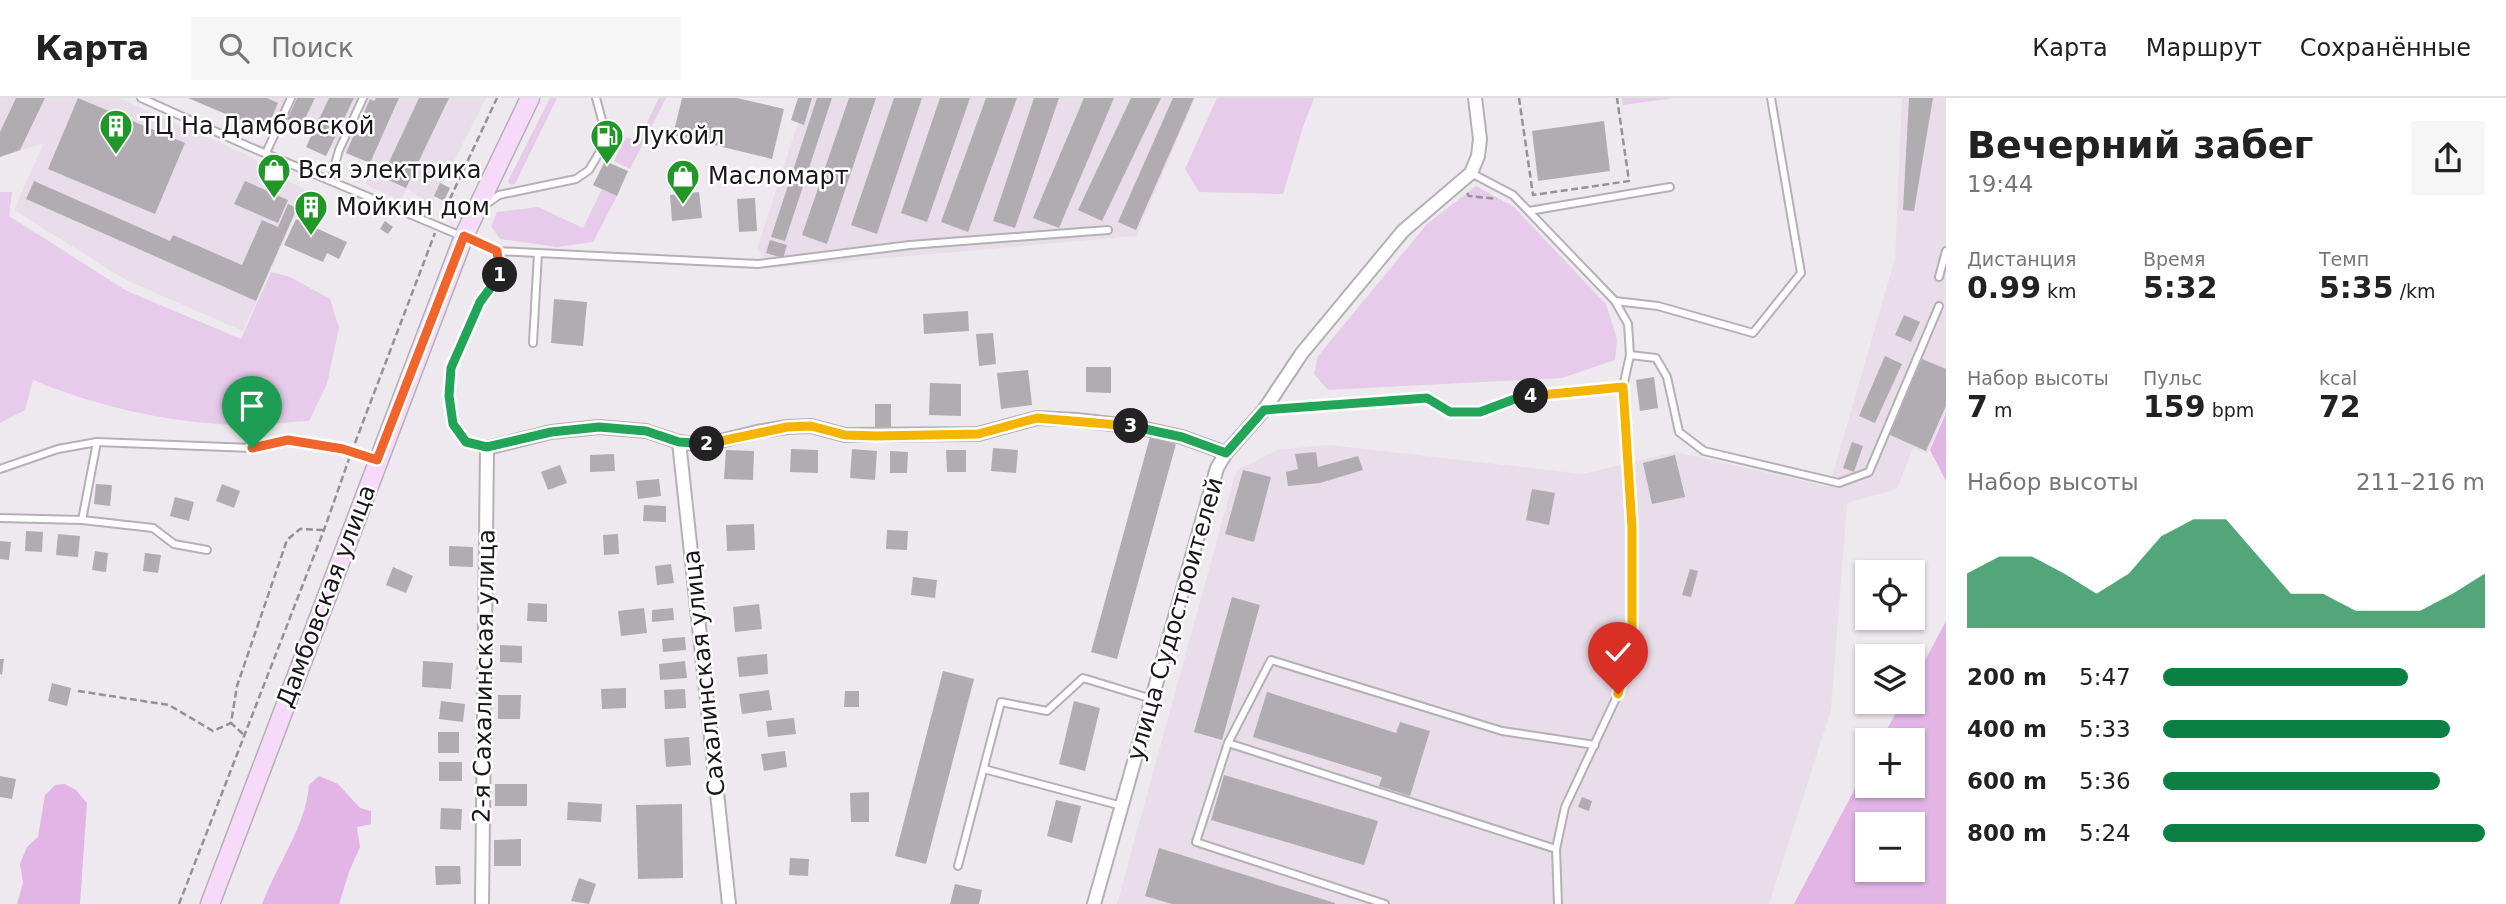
<!DOCTYPE html>
<html lang="ru">
<head>
<meta charset="utf-8">
<style>
  body { margin:0; font-family:"DejaVu Sans",sans-serif; background:#f6f6f6; color:#222; height:100vh; display:flex; flex-direction:column; font-size:26px; white-space:nowrap }
  * { box-sizing:border-box; margin:0 }
  p { font-size:23px; color:#767676 }
  .icon { flex:none; width:38px; height:38px; fill:none; stroke:currentColor; stroke-width:2; stroke-linecap:round; stroke-linejoin:round }
  .map { position:relative; flex:1; overflow:hidden }
  .sheet { display:flex; flex-direction:column; background:#fff; width:560px }
  .sheet>* { flex:none }
  .buttons { position:absolute; left:1855px; top:462px; display:grid; gap:14px }
  .buttons a { display:grid; place-items:center; width:70px; height:70px; border-radius:0px; background:#fff; box-shadow:0 2px 5px #0004; font-size:35px }
  .pin { position:absolute; display:grid; place-items:center; width:60px; height:60px; color:#fff; margin:-72px -30px; border-radius:50% 50% 50% 0; rotate:-45deg; box-shadow:0 0 7px #0007 }
  .pin .icon { rotate:45deg }
  .km { position:absolute; width:35px; height:35px; margin:-18px; border-radius:50%; background:#222; color:#fff; font-size:19px; line-height:35px; text-align:center }
  .round { display:grid; place-items:center; flex:none; width:74px; height:74px; border-radius:0px; background:#f6f6f6 }
  .summary { display:flex; align-items:center; justify-content:space-between; height:119px; padding:0 21px }
  h1 { font-size:38px; font-weight:800; line-height:52px }
  .metrics { display:grid; grid-template-columns:repeat(3,1fr); gap:10px; height:119px; padding:7px 21px }
  .metrics div { display:grid; align-content:center }
  .metrics b { font-size:30px; font-weight:800 }
  .metrics small { font-size:19px; font-weight:400 }
  .metrics p { font-size:19px }
  .chart { height:196px; padding:14px 21px }
  .chart p { display:flex; justify-content:space-between }
  .chart svg { width:100%; height:126px; margin-top:7px; fill:#0b8043; opacity:.7 }
  ul { padding:0 21px; list-style:none; font-size:23px }
  li { display:grid; grid-template-columns:112px 84px 1fr; align-items:center; height:52px }
  li i { height:18px; border-radius:9px; background:#0b8043 }
  header { display:flex; align-items:center; gap:42px; box-sizing:border-box; height:98px; padding:0 35px; background:#fff; border-bottom:2px solid #e0e0e0 }
  header strong { font-size:33px }
  nav { display:flex; gap:38px; margin-inline-start:auto; font-size:24px }
  .search { width:490px; height:63px; background:#f6f6f6; display:flex; align-items:center; gap:18px; box-sizing:border-box; padding:0 24px; border-radius:0px; color:#767676; font-size:26px }
  main { display:flex; flex:1; min-height:0 }
  .map>svg:first-child { display:block }
</style>
</head>
<body>
<header>
<strong>Карта</strong>
<div class="search"><svg class="icon" aria-label="search" viewBox="0 0 24 24"><circle cx="10" cy="10" r="6"/><path d="M15 15l6 6"/></svg>Поиск</div>
<nav><a>Карта</a><a>Маршрут</a><a>Сохранённые</a></nav>
</header>
<main>
<div class="map">
<svg width="1946" height="806" viewBox="0 0 1946 806">
  <rect width="100%" height="100%" fill="#eee9ee"/>
  <!-- built -->
  <g fill="#e8dde8">
    <path d="M0,0h119l126,56 61,37 -63,140 -117,-51 -112,-70 30,-67 -44,14z"/>
    <path d="M188,0h298l-55,108 -24,-18 -7,13 -35,-17 8,-19 -42,-18 -5,9 -20,-9 7,-15 -39,-18 -8,17z"/>
    <path d="M806,0h389l-59,138 -363,32 -16,-19z"/>
    <path d="M1902,0h44v313l-19,43 -14,-6 -16,41 -50,14 -16,207 -62,194h-652l119,-433 41,-21 52,-5 253,29 94,-22 153,35 66,-228z"/>
  </g>
  <!-- green -->
  <g fill="#e7cbea">
    <path d="M550,0h7l-42,86 -4,1 -3,-4z"/>
    <path d="M659,0h7l-36,71 -16,-8 12,-24 12,4z"/>
    <path d="M1217,0h97l-11,29 -20,67 -84,-2 -14,-23z"/>
    <path d="M1622,0h51l-50,7z"/>
    <path d="M1476,88l38,21 92,97 11,35 -2,21 -53,18 -234,12 -14,-16 4,-18 109,-132z"/>
    <path d="M602,91l15,7 -24,46 -36,5 -57,-8 -9,-13 6,-14 41,-5 45,21z"/>
    <path d="M0,94h12l-3,24 118,75 114,48 30,-67 19,5 40,22 9,29 -12,56 -18,37c-23,1 -47,5 -70,4 -70,-2 -141,-18 -206,-45l-8,30 -25,13z"/>
  </g>
  <!-- water -->
  <g fill="#e2b5e6" fill-rule="evenodd">
    <path d="M1946,315v68l-16,-31z"/>
    <path d="M1946,523v283h-152l73,-138v20h46v-46h-32l21,-38h11v-19zM1867,726h46v46h-46z"/>
    <path d="M319,678l19,8 22,24 11,3v13l-14,3 3,20 -11,25 -10,32h-77c15,-39 44,-79 47,-119z"/>
    <path d="M65,686l11,6 11,13 -7,101h-63l6,-21 -3,-19 7,-17 11,-10 7,-42 10,-10z"/>
  </g>
  <!-- building -->
  <g fill="#b1acb2">
    <path d="M16,0h29l-25,52 -20,7v-25z"/>
    <path d="M78,0l107,45 -30,71 -107,-45z"/>
    <path d="M188,0h79l11,5 -12,28z"/>
    <path d="M297,0h18l-14,29 -14,-7z"/>
    <path d="M329,0h25l-28,58 -20,-9z"/>
    <path d="M376,0h23l-29,65 -24,-10 24,-54 4,2z"/>
    <path d="M419,0h30l-43,90 -24,-11z"/>
    <path d="M682,0h55l47,11 -12,50 -99,-24z"/>
    <path d="M798,0h14l-8,27 -13,-5z"/>
    <path d="M817,0h15l-47,143 -14,-4z"/>
    <path d="M849,0h27l-49,146 -25,-9z"/>
    <path d="M894,0h28l-45,136 -26,-9z"/>
    <path d="M940,0h30l-43,124 -26,-9z"/>
    <path d="M986,0h31l-49,134 -27,-10z"/>
    <path d="M1034,0h25l-44,130 -22,-7z"/>
    <path d="M1084,0h30l-55,130 -26,-10z"/>
    <path d="M1131,0h30l-59,123 -24,-11z"/>
    <path d="M1173,0h21l-58,132 -18,-8z"/>
    <path d="M1909,0h24l-19,113 -11,-1z"/>
    <path d="M1604,23l6,50 -72,10 -6,-50z"/>
    <path d="M605,63l23,10 -11,25 -24,-11z"/>
    <path d="M34,83l136,60 3,-6 69,30 20,-45 16,7 10,-23 9,4 -41,93 -230,-102z"/>
    <path d="M245,83l43,19 -10,23 -44,-19z"/>
    <path d="M440,85l10,5 -6,13 -10,-5z"/>
    <path d="M699,94l3,26 -30,3 -2,-26z"/>
    <path d="M301,95l13,6 -3,6 -13,-6z"/>
    <path d="M755,100l2,33 -18,1 -2,-33z"/>
    <path d="M296,121l51,23 -8,17 -12,-6 -4,9 -39,-17z"/>
    <path d="M385,123l8,6 -5,7 -8,-5z"/>
    <path d="M770,142l17,5 -4,13 -17,-5z"/>
    <path d="M554,201l33,3 -4,44 -32,-3z"/>
    <path d="M968,213l1,20 -45,3 -1,-20z"/>
    <path d="M1904,217l16,7 -9,20 -16,-7z"/>
    <path d="M993,235l3,31 -17,2 -3,-32z"/>
    <path d="M1885,258l17,8 -27,59 -16,-7z"/>
    <path d="M1922,261l24,10v37l-20,45 -38,-17z"/>
    <path d="M1086,269h25v26l-25,-1z"/>
    <path d="M1028,272l4,35 -31,4 -4,-36z"/>
    <path d="M1654,279l4,31 -18,3 -4,-31z"/>
    <path d="M930,285l31,1v32l-32,-1z"/>
    <rect x="875" y="306" width="16" height="23"/>
    <path d="M1150,339l26,7 -59,215 -26,-7z"/>
    <path d="M1852,344l11,4 -9,26 -11,-4z"/>
    <path d="M993,350l25,2 -2,23 -25,-2z"/>
    <path d="M791,351l27,1v23l-28,-1z"/>
    <path d="M852,351l25,2 -2,29 -25,-2z"/>
    <path d="M726,352l28,1 -1,29 -29,-1z"/>
    <path d="M946,352h20v22h-19z"/>
    <path d="M890,353l18,1 -1,21h-17z"/>
    <path d="M1316,354l2,15 40,-11 5,14 -43,13 -32,3 -2,-14 12,-3 -3,-15z"/>
    <path d="M614,356l1,17 -25,1v-17z"/>
    <path d="M1675,357l10,42 -33,7 -9,-41z"/>
    <path d="M560,367l7,18 -19,7 -7,-18z"/>
    <path d="M1243,372l28,7 -17,65 -29,-8z"/>
    <path d="M659,381l2,17 -23,3 -2,-18z"/>
    <path d="M96,386l16,1 -2,21 -16,-2z"/>
    <path d="M222,386l18,7 -6,17 -18,-7z"/>
    <path d="M1532,391l23,4 -6,32 -23,-5z"/>
    <path d="M175,399l19,5 -5,19 -19,-5z"/>
    <path d="M644,407l22,1v16l-23,-1z"/>
    <path d="M754,426l1,26 -28,1 -1,-26z"/>
    <path d="M887,432l21,1 -1,19 -21,-1z"/>
    <path d="M26,433l17,1 -1,20 -17,-1z"/>
    <path d="M58,436l22,2 -2,21 -22,-2z"/>
    <path d="M618,436l1,20 -15,1 -1,-20z"/>
    <path d="M0,443l11,1 -2,18 -9,-1z"/>
    <path d="M449,448l24,1v20l-24,-1z"/>
    <path d="M95,453l13,2 -2,19 -14,-2z"/>
    <path d="M145,455l16,2 -3,18 -15,-2z"/>
    <path d="M671,466l3,19 -17,2 -2,-19z"/>
    <path d="M393,469l20,9 -7,17 -20,-8z"/>
    <path d="M1690,471l8,2 -7,26 -9,-2z"/>
    <path d="M913,479l24,3 -2,18 -24,-3z"/>
    <path d="M1232,499l28,8 -38,135 -28,-8z"/>
    <path d="M528,505l19,1v18l-20,-1z"/>
    <path d="M759,506l3,25 -27,3 -2,-25z"/>
    <path d="M644,510l3,25 -26,3 -3,-25z"/>
    <path d="M673,510l1,12 -22,2v-12z"/>
    <path d="M685,539l1,13 -23,2 -1,-13z"/>
    <path d="M500,547l22,1v17l-22,-1z"/>
    <path d="M767,556l1,20 -29,3 -2,-20z"/>
    <path d="M0,561h4l-2,16 -2,-1z"/>
    <path d="M423,563l30,2 -2,26 -29,-2z"/>
    <path d="M685,563l2,17 -27,2 -1,-16z"/>
    <path d="M943,573l31,8 -48,185 -31,-8z"/>
    <path d="M52,585l19,5 -4,18 -19,-5z"/>
    <path d="M626,590v20l-24,1 -1,-20z"/>
    <path d="M685,591l1,19 -21,1 -1,-19z"/>
    <path d="M769,592l3,20 -30,4 -3,-20z"/>
    <path d="M845,593h14v16h-15z"/>
    <path d="M1267,594l129,41 4,-11 30,9 -20,65 -31,-10 3,-9 -129,-40z"/>
    <path d="M498,597h23l-1,24h-22z"/>
    <path d="M441,603l24,3 -2,18 -24,-3z"/>
    <path d="M1074,603l26,7 -15,63 -26,-7z"/>
    <path d="M794,620l2,16 -28,3 -2,-16z"/>
    <rect x="438" y="634" width="21" height="21"/>
    <path d="M689,639l2,28 -25,2 -2,-28z"/>
    <path d="M785,653l2,16 -23,4 -3,-17z"/>
    <rect x="439" y="664" width="23" height="19"/>
    <path d="M1224,677l154,46 -14,44 -153,-45z"/>
    <path d="M0,678l16,3 -4,20 -12,-2z"/>
    <rect x="495" y="686" width="32" height="22"/>
    <path d="M869,694v30h-18l-1,-29z"/>
    <path d="M1582,699l10,4 -3,10 -11,-4z"/>
    <path d="M1056,702l25,6 -9,37 -25,-7z"/>
    <path d="M568,704l34,2 -1,18 -34,-2z"/>
    <path d="M682,706l1,74 -45,1 -2,-74z"/>
    <path d="M441,710l21,1 -1,21 -21,-1z"/>
    <path d="M521,741v27h-27v-26z"/>
    <path d="M1159,750l176,55v1h-163l-27,-8z"/>
    <path d="M790,760l19,1 -1,17 -19,-1z"/>
    <path d="M435,768h25l1,18 -25,1z"/>
    <path d="M579,780l17,6 -7,20 -18,-3z"/>
    <path d="M955,786l27,6 -3,14h-29z"/>
  </g>
  <g fill="none" stroke-linecap="round" stroke-linejoin="round">
    <defs>
      <g id="service">
        <path d="M141,0l109,49 247,104 261,13 152,-19 198,-15"/>
        <path d="M266,55l25,-55"/>
        <path d="M1471,75l42,22 102,106 13,23 2,31 -7,32 9,140v111l-14,56 -53,113 -9,42 2,55"/>
        <path d="M331,81l8,-29 24,-52"/>
        <path d="M485,107l14,-10 77,-16 13,-9 13,-22 3,-17 -9,-33"/>
        <path d="M1529,113l141,-24"/>
        <path d="M1939,179l7,-26"/>
        <path d="M1615,203l43,5 95,27 48,-60 -30,-175"/>
        <path d="M533,245l5,-90"/>
        <path d="M1630,257l26,3 11,19 12,55 25,19 135,32 30,-11 70,-166"/>
        <path d="M1266,312l161,-12 23,14h30l40,-15 103,-10"/>
        <path d="M487,350l-21,-6 -13,-18 -4,-28 2,-28 14,-33 15,-33 21,-28 -4,-23"/>
        <path d="M0,371l58,-20 39,-7 155,6 36,-8 55,9 33,10"/>
        <path d="M0,420l82,2 15,-78"/>
        <path d="M82,422l71,8 21,16 33,6"/>
        <path d="M1228,645l328,106"/>
        <path d="M984,671l138,37"/>
        <path d="M958,768l43,-164 46,9 36,-33 69,21"/>
        <path d="M1385,806l-189,-62 32,-99 43,-83 231,71 93,14"/>
      </g>
      <g id="minor">
        <path d="M679,344l50,462"/>
        <path d="M482,806l5,-456 64,-16 48,-5 47,4 33,11 25,3 53,-13 30,-5 24,-1 34,9 133,-1 59,-16 40,2 60,7 45,10 44,16"/>
        <path d="M1094,806l123,-436 9,-15 38,-43 38,-57 101,-122 68,-58 7,-17 2,-17 -5,-41"/>
      </g>
      <path id="secondary" d="M210,806l254,-668 66,-138"/>
    </defs>
    <!-- service casing -->
    <use href="#service" stroke="#b5b0b5" stroke-width="10"/>
    <!-- minor casing -->
    <use href="#minor" stroke="#b5b0b5" stroke-width="16"/>
    <!-- secondary casing -->
    <use href="#secondary" stroke="#b5b0b5" stroke-width="21"/>
    <!-- path -->
    <g stroke="#959195" stroke-width="2.5" stroke-dasharray="7 3.5" stroke-linecap="butt">
      <path d="M1519,0l14,97 96,-14 -12,-83"/>
      <path d="M1467,95l2,3 28,3"/>
      <path d="M441,120l56,-120"/>
      <path d="M355,345l80,-210"/>
      <path d="M78,593l91,14 44,26 18,-8"/>
      <path d="M243,636l-12,-11 6,-37 50,-146 13,-11 24,1"/>
      <path d="M179,806l145,-374 25,-71"/>
    </g>
    <!-- service -->
    <use href="#service" stroke="#fff" stroke-width="6"/>
    <!-- minor -->
    <use href="#minor" stroke="#fff" stroke-width="12"/>
    <!-- secondary -->
    <use href="#secondary" stroke="#f7dafa" stroke-width="18"/>
  </g>
  <g fill="none" stroke-linecap="round" stroke-linejoin="round">
    <defs>
      <path id="split-1" d="M252,350l36,-8 55,9 34,11 87,-224 33,15 3,24"/>
      <path id="split-2" d="M500,177l-20,27 -29,66 -2,28 4,28 13,18 21,5 64,-15 48,-5 47,4 33,11 28,2"/>
      <path id="split-3" d="M707,346l80,-17 24,-1 34,9 31,1 102,-2 59,-16 94,8"/>
      <path id="split-4" d="M1131,328l51,11 44,16 38,-43 163,-12 23,14h30l40,-15 11,-1"/>
      <path id="split-5" d="M1531,298l92,-9 9,140v111l-14,56"/>
    </defs>
    <!-- split-1 casing -->
    <use href="#split-1" stroke="#fff" stroke-width="14"/>
    <!-- split-2 casing -->
    <use href="#split-2" stroke="#fff" stroke-width="14"/>
    <!-- split-3 casing -->
    <use href="#split-3" stroke="#fff" stroke-width="14"/>
    <!-- split-4 casing -->
    <use href="#split-4" stroke="#fff" stroke-width="14"/>
    <!-- split-5 casing -->
    <use href="#split-5" stroke="#fff" stroke-width="14"/>
    <!-- split-1 -->
    <use href="#split-1" stroke="#f0652b" stroke-width="9"/>
    <!-- split-2 -->
    <use href="#split-2" stroke="#22a559" stroke-width="9"/>
    <!-- split-3 -->
    <use href="#split-3" stroke="#f5b400" stroke-width="9"/>
    <!-- split-4 -->
    <use href="#split-4" stroke="#22a559" stroke-width="9"/>
    <!-- split-5 -->
    <use href="#split-5" stroke="#f5b400" stroke-width="9"/>
  </g>
  <!-- icons -->
  <defs>
    <symbol id="building-pin" viewBox="-11 -11 22 30"><path d="M0 17L-7.5 6A9.5 9.5 0 1 1 7.5 6Z" fill="#219727" stroke="#fff"/><path d="M-4-6H4V6H1V3H-1V6H-4ZM-2.5-4.3h1.7v1.8h-1.7ZM.8-4.3h1.7v1.8H.8ZM-2.5-1h1.7V.8h-1.7ZM.8-1h1.7V.8H.8Z" fill="#fff"/></symbol>
    <symbol id="fuel-pin" viewBox="-11 -11 22 30"><path d="M0 17L-7.5 6A9.5 9.5 0 1 1 7.5 6Z" fill="#219727" stroke="#fff"/><path d="M-5.5-6h7V0h2V4h1.3V-2.5L3-4.5l.8-.8L6-3V5H2.5V1h-1V6h-7ZM-4.2-4.7v3.2H.2V-4.7Z" fill="#fff"/></symbol>
    <symbol id="shop-pin" viewBox="-11 -11 22 30"><path d="M0 17L-7.5 6A9.5 9.5 0 1 1 7.5 6Z" fill="#219727" stroke="#fff"/><path d="M-5-2.5h2.3a2.7 3.5 0 0 1 5.4 0H5L5.5 6h-11ZM-1.5-2.5h3a1.5 2.3 0 0 0-3 0Z" fill="#fff"/></symbol>
  </defs>
  <g fill-rule="evenodd">
    <use href="#building-pin" x="97" y="9" width="38" height="52"/>
    <use href="#fuel-pin" x="588" y="19" width="38" height="52"/>
    <use href="#shop-pin" x="255" y="53" width="38" height="52"/>
    <use href="#shop-pin" x="664" y="59" width="38" height="52"/>
    <use href="#building-pin" x="292" y="90" width="38" height="52"/>
  </g>
  <g text-anchor="middle" dominant-baseline="central" stroke-width="5" stroke-linejoin="round" paint-order="stroke">
    <!-- poi labels -->
    <g font-size="24" fill="#181618" stroke="#fff" text-anchor="start">
      <text x="140" y="28">ТЦ На Дамбовской</text>
      <text x="632" y="38">Лукойл</text>
      <text x="298" y="72">Вся электрика</text>
      <text x="708" y="78">Масломарт</text>
      <text x="336" y="109">Мойкин дом</text>
    </g>
    <!-- street labels -->
    <g font-size="24" fill="#181618" stroke="#fff">
      <text transform="translate(326 498) rotate(-69)">Дамбовская улица</text>
      <text transform="translate(1175 521) rotate(-74)">улица Судостроителей</text>
      <text transform="translate(704 575) rotate(-96)">Сахалинская улица</text>
      <text transform="translate(484 578) rotate(-89)">2-я Сахалинская улица</text>
    </g>
  </g>
</svg>
<div class="buttons">
<a><svg class="icon" aria-label="locate" viewBox="0 0 24 24"><circle cx="12" cy="12" r="6"/><path d="M12 2v4M12 18v4M2 12h4M18 12h4"/></svg></a>
<a><svg class="icon" aria-label="layers" viewBox="0 0 24 24"><path d="M12 4l9 5-9 5-9-5zM3 14l9 5 9-5"/></svg></a>
<a>+</a>
<a>−</a>
</div>
<div class="pin" style="left:252px;top:350px;background:#1e9e55"><svg class="icon" aria-label="arrive" viewBox="0 0 24 24"><path d="M6 21V4h12l-3 4 3 4H6"/></svg></div>
<div class="pin" style="left:1618px;top:596px;background:#d93025"><svg class="icon" aria-label="check" viewBox="0 0 24 24"><path d="M5 12l5 5 9-10"/></svg></div>
<b class="km" style="left:500px;top:177px">1</b>
<b class="km" style="left:707px;top:346px">2</b>
<b class="km" style="left:1131px;top:328px">3</b>
<b class="km" style="left:1531px;top:298px">4</b>
</div>
<section class="sheet">
<div class="summary"><div><h1>Вечерний забег</h1><p>19:44</p></div><a class="round"><svg class="icon" aria-label="share" viewBox="0 0 24 24"><path d="M12 15V3M7 8l5-5 5 5M5 13v7h14v-7"/></svg></a></div>
<div class="metrics">
<div><p>Дистанция</p><b>0.99<small> km</small></b></div>
<div><p>Время</p><b>5:32</b></div>
<div><p>Темп</p><b>5:35<small> /km</small></b></div>
</div>
<div class="metrics">
<div><p>Набор высоты</p><b>7<small> m</small></b></div>
<div><p>Пульс</p><b>159<small> bpm</small></b></div>
<div><p>kcal</p><b>72</b></div>
</div>
<div class="chart"><p><span>Набор высоты</span>211–216 m</p>
<svg viewBox="0 0 160 44" preserveAspectRatio="none"><path d="M0 44V25L10 19L20 19L30 25L40 32L50 25L60 12L70 6L80 6L90 19L100 32L110 32L120 38L130 38L140 38L150 32L160 25V44z"/></svg>
</div>
<ul>
<li><b>200 m</b>5:47<i style="width:76%"></i></li>
<li><b>400 m</b>5:33<i style="width:89%"></i></li>
<li><b>600 m</b>5:36<i style="width:86%"></i></li>
<li><b>800 m</b>5:24<i style="width:100%"></i></li>
</ul>
</section>
</main>
</body>
</html>
